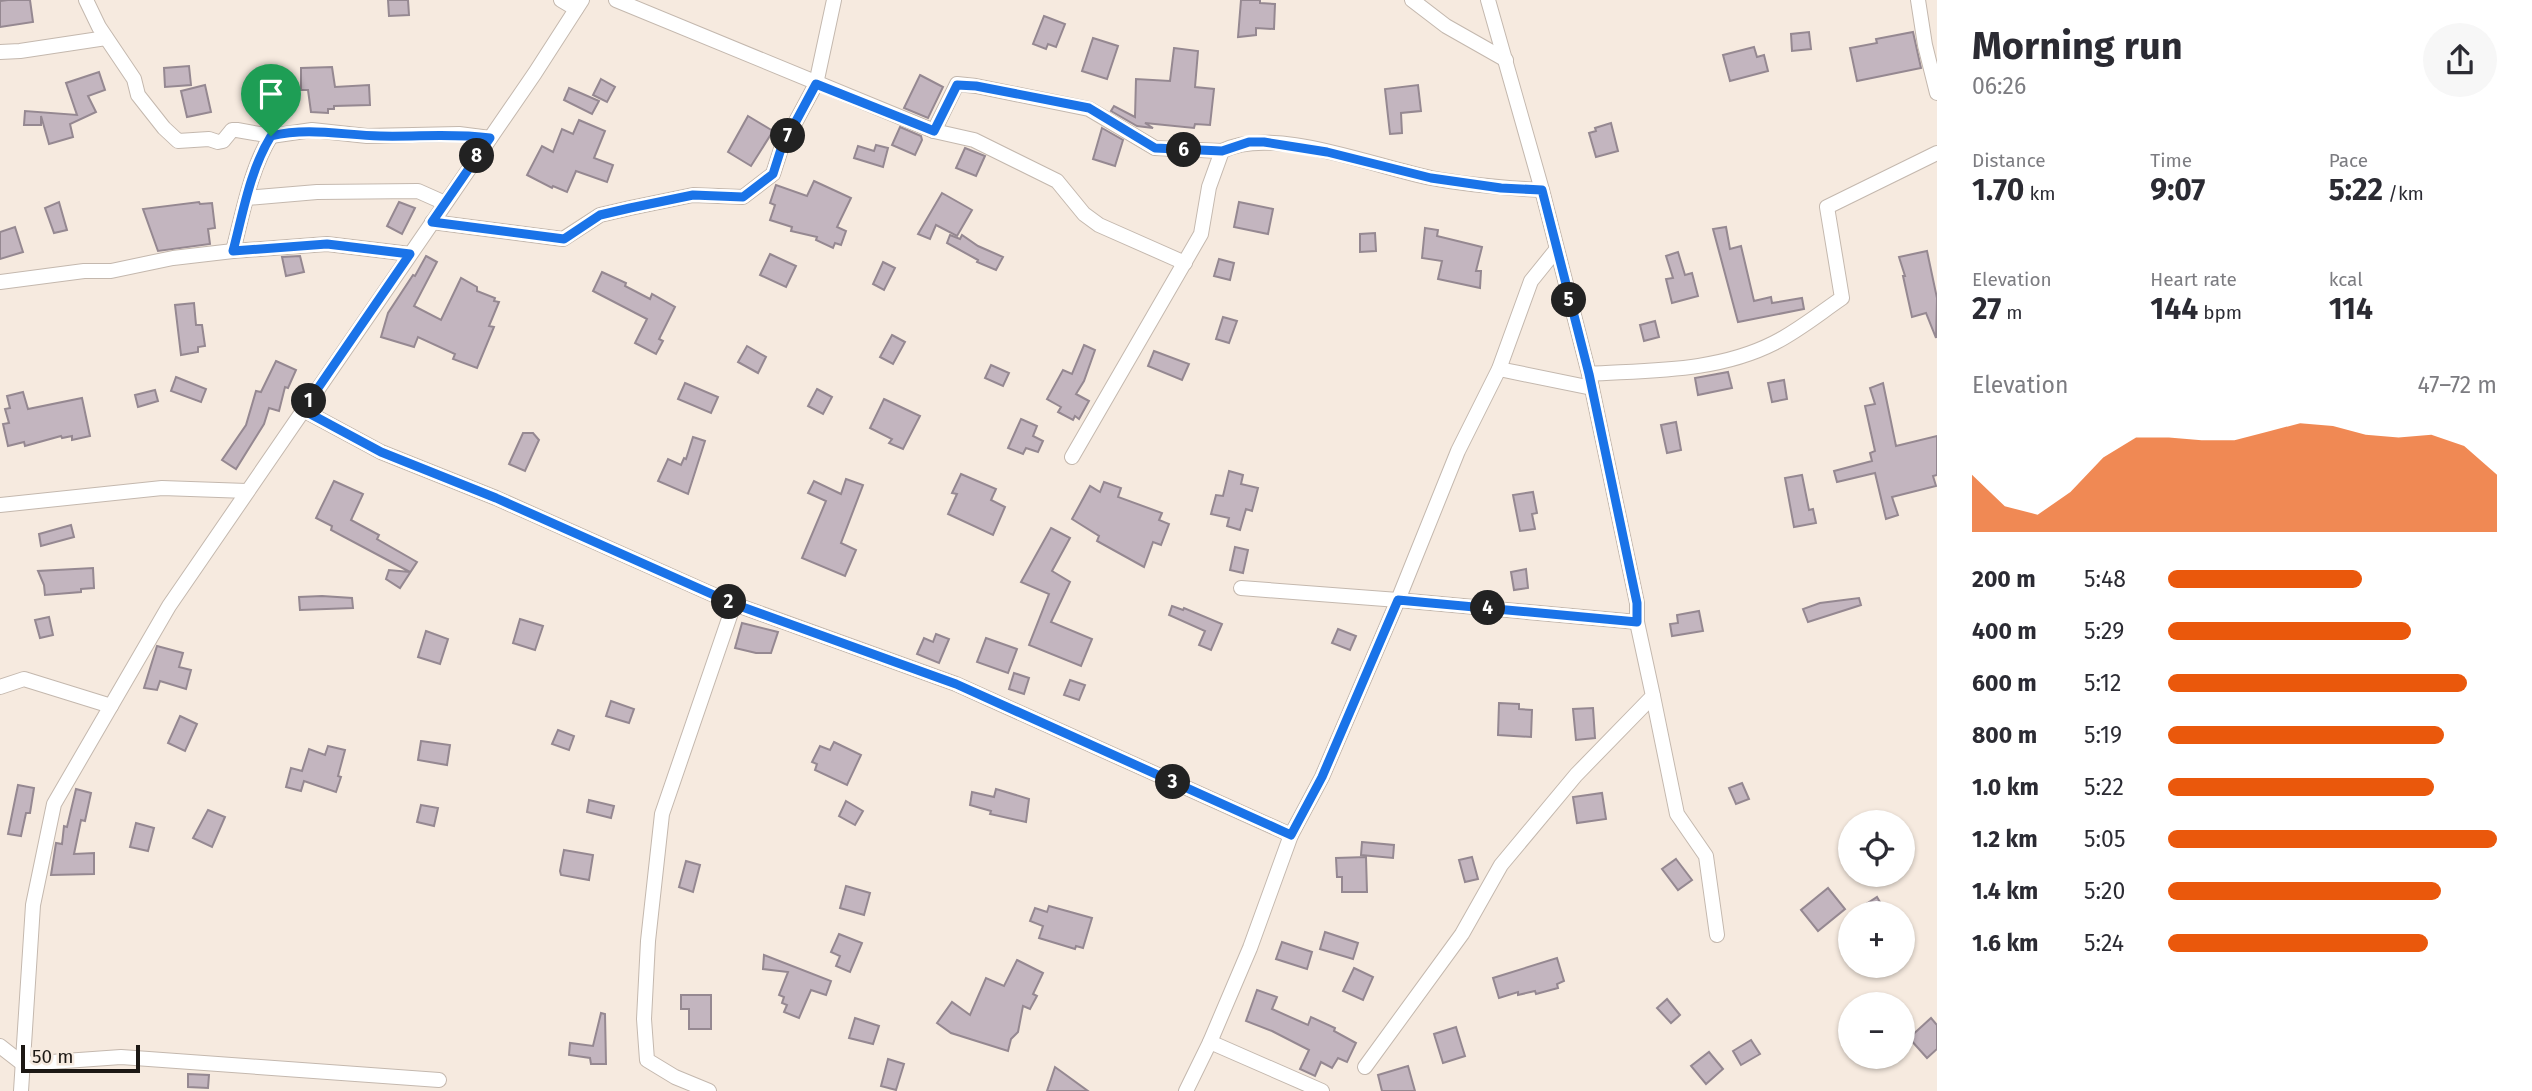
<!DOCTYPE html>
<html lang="en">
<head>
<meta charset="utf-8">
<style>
  body { margin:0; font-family:"Fira Sans",sans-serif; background:#f7f7f7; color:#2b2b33; height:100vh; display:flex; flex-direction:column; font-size:26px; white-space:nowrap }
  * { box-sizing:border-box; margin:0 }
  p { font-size:23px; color:#7c7c81 }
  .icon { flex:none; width:38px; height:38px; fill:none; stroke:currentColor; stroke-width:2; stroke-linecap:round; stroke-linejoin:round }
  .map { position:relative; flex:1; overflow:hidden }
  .details { display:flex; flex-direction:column; background:#fff; width:595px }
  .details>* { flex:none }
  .tools { position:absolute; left:1838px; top:810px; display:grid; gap:14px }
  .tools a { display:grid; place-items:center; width:77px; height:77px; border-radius:50%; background:#fff; box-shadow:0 2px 5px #0004; font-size:35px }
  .scale { position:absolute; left:21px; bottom:18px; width:119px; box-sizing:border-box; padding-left:7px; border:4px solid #1c1814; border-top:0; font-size:19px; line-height:24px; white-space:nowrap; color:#1c1814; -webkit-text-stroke:5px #f6eadf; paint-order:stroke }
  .pin { position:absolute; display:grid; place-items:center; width:60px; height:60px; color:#fff; margin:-72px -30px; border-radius:50% 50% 50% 0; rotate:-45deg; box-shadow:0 0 7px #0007 }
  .pin .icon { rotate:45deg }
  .km { position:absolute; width:35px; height:35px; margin:-18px; border-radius:50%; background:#222; color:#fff; font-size:19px; line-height:35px; text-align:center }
  .round { display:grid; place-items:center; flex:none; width:74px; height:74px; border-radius:37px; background:#f7f7f7 }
  .summary { display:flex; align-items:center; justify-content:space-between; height:119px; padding:0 35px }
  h1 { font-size:38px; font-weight:700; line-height:52px }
  .metrics { display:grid; grid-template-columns:repeat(3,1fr); gap:10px; height:119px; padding:7px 35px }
  .metrics div { display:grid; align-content:center }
  .metrics b { font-size:30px; font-weight:700 }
  .metrics small { font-size:19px; font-weight:400 }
  .metrics p { font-size:19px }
  .chart { height:196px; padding:14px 35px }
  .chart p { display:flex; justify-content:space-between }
  .chart svg { width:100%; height:126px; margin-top:7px; fill:#ea580c; opacity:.7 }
  ul { padding:0 35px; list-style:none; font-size:23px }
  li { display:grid; grid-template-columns:112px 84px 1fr; align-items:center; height:52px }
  li i { height:18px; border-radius:9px; background:#ea580c }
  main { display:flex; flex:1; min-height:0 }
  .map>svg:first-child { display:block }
</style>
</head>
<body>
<main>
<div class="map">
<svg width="1937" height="1091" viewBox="0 0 1937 1091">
  <rect width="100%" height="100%" fill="#f6eadf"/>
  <!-- building -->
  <g fill="#c3b5bf" stroke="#958891" stroke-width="2">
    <path d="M8,0h22l3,22 -33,5v-26z"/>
    <path d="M388,0h20l1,15 -20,1z"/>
    <path d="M1241,0h19v3l15,1 -1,25 -18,-1v7l-18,2z"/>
    <path d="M1044,16l21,8 -9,23 -8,-3 -2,5 -13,-5z"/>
    <path d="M1809,32l2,17 -19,2 -1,-17z"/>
    <path d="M1913,32l8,36 -64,13 -7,-33 27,-5 -1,-4z"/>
    <path d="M1093,38l25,8 -11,33 -25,-8z"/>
    <path d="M1754,47l3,10 7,-2 4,16 -38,10 -7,-26z"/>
    <path d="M1174,48l24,3 -3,36 19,2 -4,36 -15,-1 -1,4 -49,-5 8,5 -16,-2 -26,-15 3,-5 21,11 1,-38 34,2z"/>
    <path d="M189,66l2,19 -26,2 -1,-19z"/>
    <path d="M332,67l3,20 34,-2 1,20 -36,1v3h-6v4l-17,-1 -3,-22h-7v-22z"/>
    <path d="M99,72l6,18 -17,6 8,16 -26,12 3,13 -24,7 -8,-28v9h-17l1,-14 52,4 -11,-32z"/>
    <path d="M920,75l23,12 -15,31 -24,-10z"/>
    <path d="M601,79l14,8 -8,15 -14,-7z"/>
    <path d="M205,85l6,27 -24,5 -6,-26z"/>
    <path d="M1418,85l3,26 -20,2 1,20 -12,1 -5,-45z"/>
    <path d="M569,88l30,13 -7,13 -28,-14z"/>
    <path d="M748,116l25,15 -22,35 -23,-14z"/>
    <path d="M579,120l26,11 -11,27 19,7 -6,17 -31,-11 -9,21 -14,-6 -1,2 -25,-13 15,-29 11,6 9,-23 11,5z"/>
    <path d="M1611,123l7,28 -22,6 -7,-24 7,-2 -1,-3z"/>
    <path d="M900,127l21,9 1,4 -7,15 -23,-10z"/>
    <path d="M1102,128l21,12 -8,26 -22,-7z"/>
    <path d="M876,145l12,3 -5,19 -29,-9 4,-12 16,5z"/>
    <path d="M965,148l20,8 -9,20 -20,-8z"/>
    <path d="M814,181l37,17 -14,29 9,4 -5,14 -6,-2 -2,5 -17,-8 1,-3 -26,-6 1,-4 -22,-7 5,-15 -5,-2 6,-18 31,11z"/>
    <path d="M942,193l30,17 -15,26 -21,-11 -6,14 -12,-5z"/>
    <path d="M59,202l8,28 -13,3 -9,-25z"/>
    <path d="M199,202l1,2 12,-1 3,25 -7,1 2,15 -52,7 -15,-42z"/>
    <path d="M399,202l16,6 -13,26 -15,-8z"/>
    <path d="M1239,202l34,7 -5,25 -34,-7z"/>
    <path d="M15,227l8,25 -23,7v-27z"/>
    <path d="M1726,227l4,22 11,-3 13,55 17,-4 1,6 30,-5 2,11 -66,13 -25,-93z"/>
    <path d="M1425,228l13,2 -1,6 45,11 -6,24h5l-1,17 -42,-9 4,-18 -20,-3z"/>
    <path d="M1375,233l1,18 -16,1v-18z"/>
    <path d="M950,235l10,4 2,-4 16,11 25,11 -7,13 -19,-8 1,-2 -31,-17z"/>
    <path d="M1927,251l10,47 -1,40 -10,-25 -14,4 -9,-41h2l-6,-19z"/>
    <path d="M1678,252l7,23 7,-2 6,23 -26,7 -6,-24 7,-1 -7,-22z"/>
    <path d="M770,254l26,12 -10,21 -26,-12z"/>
    <path d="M300,256l4,16 -18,4 -4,-19z"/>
    <path d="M426,256l11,6 -23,44 27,14 20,-42 16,9v4l18,7 -1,3 5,1 -10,24 5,1 -17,41 -24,-9 2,-5 -37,-17 -4,10 -33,-10 7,-24 25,-38 2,1z"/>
    <path d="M1219,259l15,4 -4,17 -16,-4z"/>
    <path d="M883,262l12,6 -11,22 -11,-6z"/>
    <path d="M602,272l24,11 -1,3 25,13 2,-5 23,13 -16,32 4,2 -7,13 -21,-11 12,-24 -54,-28z"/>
    <path d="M194,303l2,22h6l3,21 -7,1v5l-17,3 -6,-50z"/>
    <path d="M1223,317l14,4 -8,22 -13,-4z"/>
    <path d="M1655,321l4,16 -15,4 -4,-16z"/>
    <path d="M892,335l13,7 -12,22 -13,-7z"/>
    <path d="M1084,345l11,5 -11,31 -8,13 13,7 -10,18 -4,-3 -2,4 -15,-8 3,-5 -14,-8 16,-29 9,4z"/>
    <path d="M747,346l19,11 -8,16 -20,-11z"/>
    <path d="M1154,351l35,13 -7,16 -34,-14z"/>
    <path d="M276,361l20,9 -8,18 -3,-1 -6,24 -10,-3 -5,16 -28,45 -14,-9 24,-35 10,-34 5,1z"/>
    <path d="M991,365l18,8 -6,13 -18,-8z"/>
    <path d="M1728,372l4,16 -34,7 -3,-17z"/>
    <path d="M176,377l30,12 -5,13 -30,-11z"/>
    <path d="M1784,380l3,19 -15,3 -4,-19z"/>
    <path d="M685,383l33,14 -7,16 -33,-14z"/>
    <path d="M1883,383l13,63 41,-10v39l-4,1 3,10 -44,11 6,18 -12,4 -11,-46 -38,9 -3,-11 38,-10 -2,-8 5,-2 -10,-45 10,-2 -5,-16z"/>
    <path d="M817,389l15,8 -9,17 -15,-8z"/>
    <path d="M155,390l3,11 -20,6 -3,-12z"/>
    <path d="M23,392l5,17 54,-11 8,38 -18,4v-4l-10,2 -1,-2 -36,10 -1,-4 -16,4 -5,-22 6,-1 -4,-14 5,-1 -3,-12z"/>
    <path d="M884,399l36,17 -17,33 -14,-6 3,-4 -22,-11z"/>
    <path d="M1021,419l16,7 -4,10 10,5 -5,11 -12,-4 -3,6 -15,-6z"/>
    <path d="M1676,422l5,28 -14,3 -6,-28z"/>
    <path d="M523,433h10l6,7 -14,31 -16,-7z"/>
    <path d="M693,437l12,4 -17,53 -30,-13 10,-22 13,6 3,-7 2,1z"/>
    <path d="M1229,471l14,4 -2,9 17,4 -6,23 -6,-2 -6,21 -13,-4 2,-8 -18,-4 5,-19 7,1z"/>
    <path d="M961,474l35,15 -5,11 14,7 -12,28 -45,-21 9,-20 -5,-1z"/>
    <path d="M1802,475l7,35 4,-1 3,14 -22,4 -9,-49z"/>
    <path d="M846,479l17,6 -22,58 15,7 -11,26 -43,-18 24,-57 -18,-8 6,-12 27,13z"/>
    <path d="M334,481l29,13 -12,26 28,15 -2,4 40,23 -17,26 -14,-9 3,-9 21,2 -79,-42 1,-4 -16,-8z"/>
    <path d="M1104,482l17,6 -3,9 44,16 -3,7 10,4 -8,21 -8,-3 -9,25 -47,-26 2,-5 -27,-17 18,-33 10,6z"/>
    <path d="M1533,492l4,21 -5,1 3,15 -15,2 -7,-36z"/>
    <path d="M71,525l3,12 -33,9 -2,-12z"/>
    <path d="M1051,528l19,10 -18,33 18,11 -19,40 41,17 -11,27 -52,-21 20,-51 -28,-12z"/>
    <path d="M1235,547l13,3 -5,23 -13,-3z"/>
    <path d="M93,568l1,20 -13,1v3l-36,3 -1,-10 -6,-14z"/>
    <path d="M1526,569l2,19 -14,2 -3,-18z"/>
    <path d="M322,596l30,2 1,10 -53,2 -1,-13z"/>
    <path d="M1859,598l2,7 -53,17 -5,-13 17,-6z"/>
    <path d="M1172,606l11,4 1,-2 38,16 -11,26 -12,-5 6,-14 -36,-16z"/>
    <path d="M1699,611l4,20 -31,5 -2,-12 8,-1 -1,-8z"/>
    <path d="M49,617l4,18 -13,3 -5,-18z"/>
    <path d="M520,619l23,7 -8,24 -22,-7z"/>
    <path d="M742,623l36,9 -7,21h-15l-21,-5z"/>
    <path d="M1338,629l18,7 -6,14 -18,-7z"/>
    <path d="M426,631l22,8 -8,25 -22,-7z"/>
    <path d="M936,634l13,5 -10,24 -22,-9 7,-16 9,4z"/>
    <path d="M986,638l31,11 -9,24 -31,-11z"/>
    <path d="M157,646l26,7 -4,14 12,3 -5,19 -26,-8 -3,9 -13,-2z"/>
    <path d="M1014,673l15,5 -5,16 -15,-5z"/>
    <path d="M1070,680l15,5 -6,15 -15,-5z"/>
    <path d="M611,701l23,8 -5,14 -23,-7z"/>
    <path d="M1499,703l20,1v5l13,1 -1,27 -33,-2z"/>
    <path d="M1593,708l2,30 -19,2 -3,-31z"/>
    <path d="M180,716l17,8 -12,27 -17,-8z"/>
    <path d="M558,730l16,6 -5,14 -17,-6z"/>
    <path d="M421,741l29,4 -3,20 -29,-5z"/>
    <path d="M834,742l27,13 -14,30 -32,-15 2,-6 -5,-2 8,-16 10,4z"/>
    <path d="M328,746l17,4 -7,26 3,1 -5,15 -32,-11 -3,10 -15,-4 5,-19 11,3 7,-22 16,6z"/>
    <path d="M1742,783l7,16 -13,5 -7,-16z"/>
    <path d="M18,785l16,3 -4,25h-4l-5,23 -13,-2z"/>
    <path d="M76,789l15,4 -6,28 -4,-1 -7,34 20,-1v21l-43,1 5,-32 6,1 2,-18 3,1z"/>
    <path d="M996,789l33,10 -3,23 -36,-8 1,-3 -21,-6 2,-13 22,5z"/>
    <path d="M1602,793l4,26 -29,4 -4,-26z"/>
    <path d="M589,800l25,6 -3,12 -24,-6z"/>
    <path d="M846,801l17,10 -8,14 -16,-9z"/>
    <path d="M421,805l17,3 -4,18 -17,-4z"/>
    <path d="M208,810l17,7 -13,30 -19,-9z"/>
    <path d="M136,823l18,5 -6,23 -18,-4z"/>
    <path d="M1362,842l32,3 -1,13 -32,-3z"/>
    <path d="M564,850l29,5 -4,25 -28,-5 -1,-4z"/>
    <path d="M1366,857l1,35h-25v-15h-5l-1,-19z"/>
    <path d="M1472,857l6,22 -13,3 -6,-22z"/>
    <path d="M1676,859l16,21 -14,10 -16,-21z"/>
    <path d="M686,861l14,4 -7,27 -14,-5z"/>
    <path d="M846,886l24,7 -6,22 -24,-7z"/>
    <path d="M1828,888l17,21 -27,22 -17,-21z"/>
    <path d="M1877,897l10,17h-36z"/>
    <path d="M1049,906l43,12 -9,30 -7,-2 -1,3 -36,-11 4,-12 -13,-5 5,-13 12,4z"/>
    <path d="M1325,932l33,11 -5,16 -33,-10z"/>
    <path d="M839,934l23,9 -12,29 -14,-6 4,-10 -9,-4z"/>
    <path d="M1282,942l30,10 -5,17 -31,-10z"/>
    <path d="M764,955l67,26 -5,14 -15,-5 -12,28 -15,-6 3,-7 -5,-2 2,-6 -5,-2 9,-23 -25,-3z"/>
    <path d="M1557,958l7,23 -7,3 1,4 -22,6 -1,-3 -17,4v-3l-19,6 -6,-20z"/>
    <path d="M1017,960l26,13 -10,21 4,2 -7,13 -7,-3 -5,26 -7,7 -3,12 -57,-18 -14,-10 15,-21 18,13 16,-37 18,8z"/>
    <path d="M1354,968l19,9 -10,23 -20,-9z"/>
    <path d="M1257,990l20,7 -5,12 36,16 3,-8 24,11 -1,3 22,12 -9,19 -9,-4 -6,10 -11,-6 -6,14 -15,-7 9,-19 -37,-19 -26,-10z"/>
    <path d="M681,995h30v34h-22v-20h-8z"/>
    <path d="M1667,999l13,16 -9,8 -14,-15z"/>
    <path d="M601,1013l4,1 1,50h-15l-1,-6 -21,-3 1,-12 23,3z"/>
    <path d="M855,1018l24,8 -6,18 -24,-6z"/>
    <path d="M1931,1018l6,7v24l-10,9 -18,-20z"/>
    <path d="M1456,1027l9,29 -22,7 -9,-29z"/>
    <path d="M1751,1040l9,14 -19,11 -8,-14z"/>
    <path d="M1709,1052l14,17 -17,15 -15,-18z"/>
    <path d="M888,1059l16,5 -8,26 -15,-4z"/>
    <path d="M1408,1066l7,25h-33l-4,-16z"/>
    <path d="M1055,1067l33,24h-41z"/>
    <path d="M188,1074l21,1 -1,13 -20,-1z"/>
  </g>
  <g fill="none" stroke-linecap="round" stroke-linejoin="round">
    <defs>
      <g id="street">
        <path d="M86,0l13,27 35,52 4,16 26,33 14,13 31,-2 9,3 5,-1 9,-11h5l34,6 41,-6 55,6 92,-2 31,4"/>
        <path d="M561,0l15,9"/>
        <path d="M616,0l318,131 40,9 83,41 27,33 15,11 86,38"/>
        <path d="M1412,0l34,26 60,34"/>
        <path d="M1918,0l7,45 12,48"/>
        <path d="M0,52l20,-1 86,-13"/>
        <path d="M934,131l23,-47 19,2 113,23 66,39 67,3"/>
        <path d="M247,198l70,-6 101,-1 27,12"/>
        <path d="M432,222l131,17 37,-24 30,-7 63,-13 50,2 30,-23 8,-25 35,-65 18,-84"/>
        <path d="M233,251c10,-38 17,-81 38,-115"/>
        <path d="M0,282l84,-11h27l62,-13 60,-7 94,-7 83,10"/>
        <path d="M1499,369l93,19"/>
        <path d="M1589,374c62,-4 128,-2 185,-31 24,-12 46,-30 68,-45l-15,-91 110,-54"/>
        <path d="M303,410l78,42 115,46 238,106 222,80 335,151"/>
        <path d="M1072,457l129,-223 8,-47 13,-36c51,-26 153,16 209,27 36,7 74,10 111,12"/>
        <path d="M0,505l162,-17 85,3"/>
        <path d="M1241,588l157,12 239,22"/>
        <path d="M0,687l24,-8 87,27"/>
        <path d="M1653,696l24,118 29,42 11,79"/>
        <path d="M1210,1042l112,49"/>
        <path d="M0,1046l23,18 98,-7 318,23"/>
        <path d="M1365,1067l97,-133 39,-69 75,-90 77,-79 -16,-74v-19l-48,-229 -47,-184 -54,-190"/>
        <path d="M21,1091l12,-186 21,-101 115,-198 366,-533 47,-73"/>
        <path d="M709,1091l-34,-14 -28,-17 -3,-41 4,-78 14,-127 72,-210"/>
        <path d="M1186,1091l24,-49 40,-94 41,-113 31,-58 76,-177 60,-149 41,-82 32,-88 25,-31"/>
      </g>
    </defs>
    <!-- street casing -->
    <use href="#street" stroke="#c4b8ae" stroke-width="16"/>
    <!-- street -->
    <use href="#street" stroke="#fff" stroke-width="14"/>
  </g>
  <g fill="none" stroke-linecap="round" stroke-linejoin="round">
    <defs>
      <path id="route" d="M816,84l118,47 23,-46 19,1 113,22 66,40 67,3 27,-9h15l63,10 104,26 70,10 41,2 47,184 48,229v19l-239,-22 -76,177 -31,58 -335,-151 -222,-80 -238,-106 -115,-46 -78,-42 107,-156 -83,-10 -94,7c10,-38 17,-81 38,-115 37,-9 71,-1 109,0 37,1 73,-3 110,2l-58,84 132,17 36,-24 30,-7 63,-13 50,2 30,-23 8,-25z"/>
    </defs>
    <!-- route casing -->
    <use href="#route" stroke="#fff" stroke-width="14"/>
    <!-- route -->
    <use href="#route" stroke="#1a73e8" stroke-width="9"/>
  </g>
</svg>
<div class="tools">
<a><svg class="icon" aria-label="locate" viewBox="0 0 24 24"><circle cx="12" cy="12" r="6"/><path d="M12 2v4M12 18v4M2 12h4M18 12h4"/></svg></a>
<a>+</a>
<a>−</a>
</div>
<div class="scale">50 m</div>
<div class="pin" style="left:271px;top:136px;background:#1e9e55"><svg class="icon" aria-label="arrive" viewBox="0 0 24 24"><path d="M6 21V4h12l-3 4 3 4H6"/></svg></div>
<b class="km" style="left:309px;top:401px">1</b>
<b class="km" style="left:729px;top:602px">2</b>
<b class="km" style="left:1173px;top:782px">3</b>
<b class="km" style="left:1488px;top:608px">4</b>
<b class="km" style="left:1569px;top:300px">5</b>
<b class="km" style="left:1184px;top:150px">6</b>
<b class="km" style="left:788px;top:136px">7</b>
<b class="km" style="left:477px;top:156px">8</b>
</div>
<section class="details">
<div class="summary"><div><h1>Morning run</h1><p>06:26</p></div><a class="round"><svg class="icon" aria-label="share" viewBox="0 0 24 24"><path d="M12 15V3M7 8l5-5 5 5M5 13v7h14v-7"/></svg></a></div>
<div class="metrics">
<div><p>Distance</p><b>1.70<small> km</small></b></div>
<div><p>Time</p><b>9:07</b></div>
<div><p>Pace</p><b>5:22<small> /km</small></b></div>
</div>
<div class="metrics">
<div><p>Elevation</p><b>27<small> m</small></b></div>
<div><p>Heart rate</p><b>144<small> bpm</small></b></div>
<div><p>kcal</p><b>114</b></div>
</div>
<div class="chart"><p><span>Elevation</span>47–72 m</p>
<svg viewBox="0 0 160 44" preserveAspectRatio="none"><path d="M0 44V24L10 35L20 38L30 30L40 18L50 11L60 11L70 12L80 12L90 9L100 6L110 7L120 10L130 11L140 10L150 14L160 24V44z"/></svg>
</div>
<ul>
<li><b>200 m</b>5:48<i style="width:59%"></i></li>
<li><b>400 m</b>5:29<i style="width:74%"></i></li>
<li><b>600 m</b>5:12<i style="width:91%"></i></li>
<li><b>800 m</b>5:19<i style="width:84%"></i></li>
<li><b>1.0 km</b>5:22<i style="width:81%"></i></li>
<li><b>1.2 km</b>5:05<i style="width:100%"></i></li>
<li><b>1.4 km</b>5:20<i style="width:83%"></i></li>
<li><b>1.6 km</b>5:24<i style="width:79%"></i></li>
</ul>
</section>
</main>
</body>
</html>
